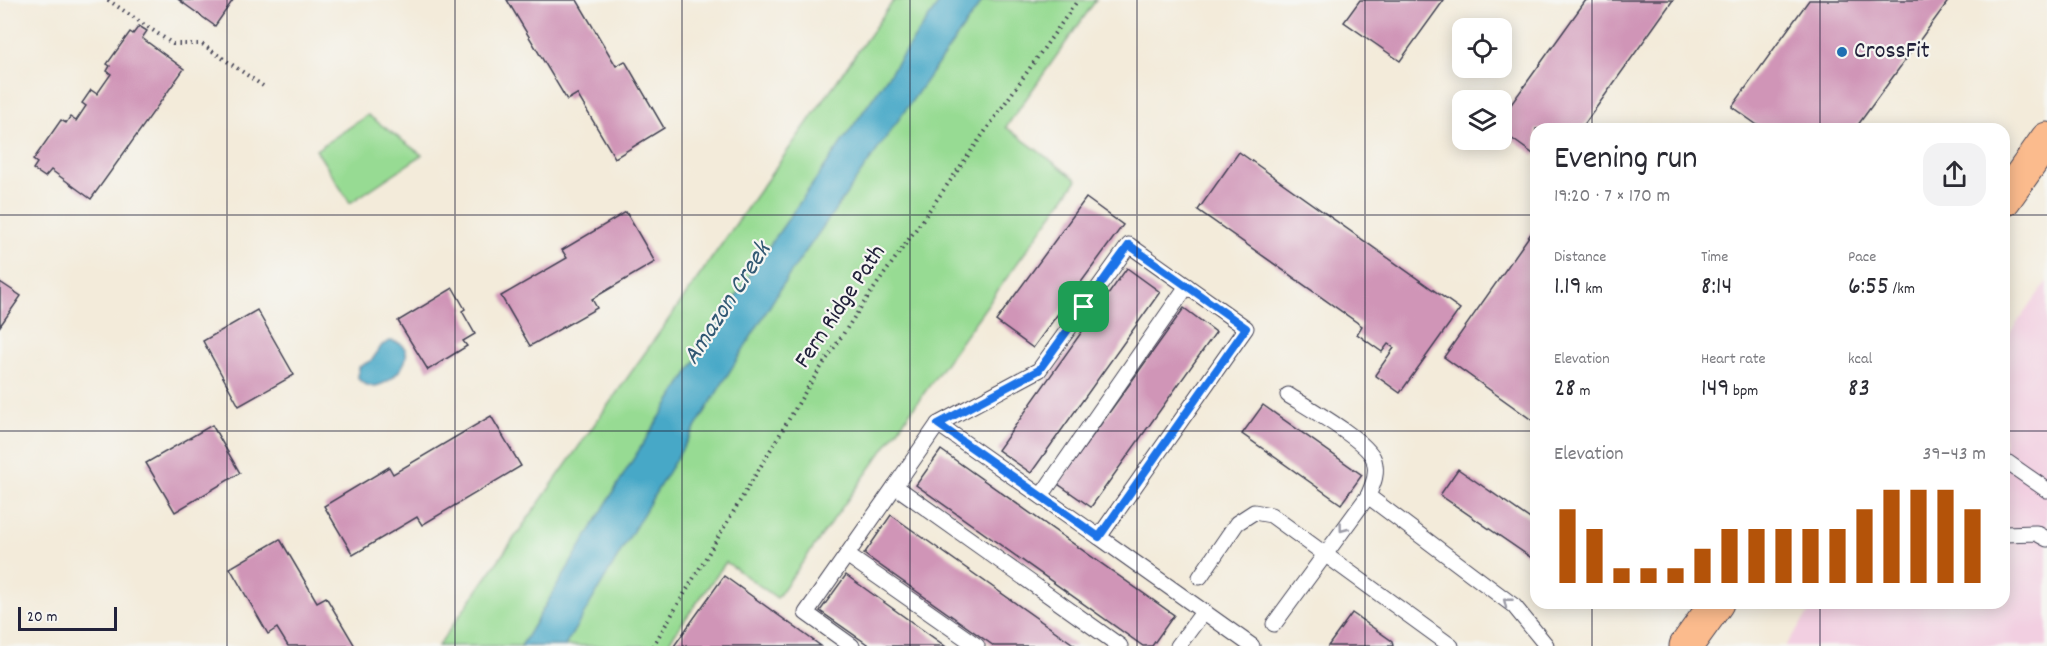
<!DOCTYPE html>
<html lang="en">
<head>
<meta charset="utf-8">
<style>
  body { margin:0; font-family:Dekko,sans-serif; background:#f2f2f3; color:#2b2b33; height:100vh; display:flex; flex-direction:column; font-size:22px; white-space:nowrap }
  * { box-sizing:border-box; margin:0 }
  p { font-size:20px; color:#7c7c81 }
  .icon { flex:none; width:33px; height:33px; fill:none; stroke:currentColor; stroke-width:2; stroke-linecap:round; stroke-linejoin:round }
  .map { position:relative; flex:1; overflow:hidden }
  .panel { position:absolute; left:1530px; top:123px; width:480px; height:486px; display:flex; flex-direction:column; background:#fff; border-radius:18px; box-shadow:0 3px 15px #0003 }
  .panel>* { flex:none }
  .controls { position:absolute; left:1452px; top:18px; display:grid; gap:12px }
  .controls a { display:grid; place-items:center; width:60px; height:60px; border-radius:12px; background:#fff; box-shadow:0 3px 15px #0003; font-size:30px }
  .scale { position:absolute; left:18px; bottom:15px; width:99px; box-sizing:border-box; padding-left:6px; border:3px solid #22223b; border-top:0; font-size:16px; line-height:21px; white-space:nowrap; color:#22223b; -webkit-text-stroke:4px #f6f6f2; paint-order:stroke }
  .pin { position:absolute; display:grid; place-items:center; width:51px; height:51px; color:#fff; margin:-26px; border-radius:12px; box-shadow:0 3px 9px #0006 }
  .round { display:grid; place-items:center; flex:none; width:63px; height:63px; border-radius:18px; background:#f2f2f3 }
  .headline { display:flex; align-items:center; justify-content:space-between; height:102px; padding:0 24px }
  h1 { font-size:33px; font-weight:600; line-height:45px }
  .figures { display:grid; grid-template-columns:repeat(3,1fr); gap:9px; height:102px; padding:6px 24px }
  .figures div { display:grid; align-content:center }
  .figures b { font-size:26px; font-weight:600 }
  .figures small { font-size:16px; font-weight:400 }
  .figures p { font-size:16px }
  .chart { height:168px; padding:12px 24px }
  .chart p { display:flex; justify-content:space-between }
  .chart svg { width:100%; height:108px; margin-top:6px; stroke:#b45309; stroke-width:6 }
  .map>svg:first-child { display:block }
</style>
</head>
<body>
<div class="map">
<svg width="2047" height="646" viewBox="0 0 2047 646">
  <rect width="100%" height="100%" fill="#f6f6f2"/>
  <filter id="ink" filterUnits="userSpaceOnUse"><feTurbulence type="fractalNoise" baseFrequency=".0167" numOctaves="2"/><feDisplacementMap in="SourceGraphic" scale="12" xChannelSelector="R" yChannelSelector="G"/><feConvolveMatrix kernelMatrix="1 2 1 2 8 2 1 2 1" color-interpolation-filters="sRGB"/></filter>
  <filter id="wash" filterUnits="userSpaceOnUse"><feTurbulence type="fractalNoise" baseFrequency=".008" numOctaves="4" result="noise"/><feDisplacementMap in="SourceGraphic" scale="24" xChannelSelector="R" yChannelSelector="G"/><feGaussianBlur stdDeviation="1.35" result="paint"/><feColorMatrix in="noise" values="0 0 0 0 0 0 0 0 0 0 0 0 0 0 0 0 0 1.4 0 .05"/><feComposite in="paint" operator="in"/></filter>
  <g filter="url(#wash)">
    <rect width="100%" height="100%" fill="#f3ebda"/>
    <!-- built -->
    <path fill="#f2cfe1" d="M2047,281v365h-262l31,-43h188v-262z"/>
    <!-- green -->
    <g fill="#97db93" stroke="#5c7e67" stroke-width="1.5">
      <path d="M894,0h202l-90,127 71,53 -300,418 -51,-36 -60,84h-228z"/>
      <path d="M368,115l54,40 -72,48 -34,-53z"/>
    </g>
    <!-- water -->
    <g fill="#47a8c7" stroke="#346581" stroke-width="1.5">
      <path d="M941,0h42l-196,278 -122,199 -100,169h-44l106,-177 127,-201z"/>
      <path d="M390,341c44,4 -12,67 -32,37l1,-11 13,-7 10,-15z"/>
    </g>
    <g id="blocks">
      <!-- building -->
      <g fill="#d095b7">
        <path d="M179,0h54l-18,26z"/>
        <path d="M507,0h70l39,66 9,-5 39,67 -49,30 -38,-64 -10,6z"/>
        <path d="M1360,0h84l-44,61 -56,-39z"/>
        <path d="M1586,0h87l-92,129h-45v27l-32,-23 -2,4v-20z"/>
        <path d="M1809,0h140l-94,129h-92l-31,-22z"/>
        <path d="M139,26l8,5 -5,7 42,31 -93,130 -40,-29 -6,7 -12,-8 4,-6 -4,-3 28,-40 5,3 4,-6 6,4 10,-15 -4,-3 9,-13 6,4 14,-20 -4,-3 3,-5 -3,-2 23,-32 3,2z"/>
        <path d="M1486,140h14l-7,8 -9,-6z"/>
        <path d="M1239,152l221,157 -60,84 -25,-18 19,-27 -6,-4 -6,8 -25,-18 5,-8 -164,-116z"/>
        <path d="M1086,198l37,27 -90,123 -37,-27z"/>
        <path d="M626,212l29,50 -63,37 5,9 -67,38 -29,-50 66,-38 -5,-8z"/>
        <path d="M1532,232l4,2v189l-92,-66z"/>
        <path d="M1127,268l33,24 -129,181 -33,-23z"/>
        <path d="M0,282l21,14 -21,30z"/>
        <path d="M453,288l12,21 -3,2 13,23 -12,7 4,5 -39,24 -30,-49z"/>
        <path d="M1184,308l32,24 -125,175 -33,-23z"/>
        <path d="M257,310l37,65 -55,31 -36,-65z"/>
        <path d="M1263,405l99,70 -21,29 -99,-70z"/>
        <path d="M491,416l30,50 -99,59 -5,-8 -64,38 -29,-49 65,-39 4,7z"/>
        <path d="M212,425l28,48 -65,39 -29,-49z"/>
        <path d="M941,450l233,165 -22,31h-9l-227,-161z"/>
        <path d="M1458,469l78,54v38l-96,-66z"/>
        <path d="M891,515l185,131h-82l-130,-92z"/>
        <path d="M280,539l37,63 9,-5 29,49h-67l-11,-18 -9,6 -38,-66z"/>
        <path d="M846,575l99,71h-75l-50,-35z"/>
        <path d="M724,576l97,70h-147z"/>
        <path d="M1352,613l40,28 1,5h-65z"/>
      </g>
    </g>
  </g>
  <g filter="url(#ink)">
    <use href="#blocks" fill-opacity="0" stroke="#414053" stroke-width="1.5"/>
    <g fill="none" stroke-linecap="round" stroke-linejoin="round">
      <defs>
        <g id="lane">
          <path d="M1288,395c19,12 80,46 86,65 4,14 -1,24 -6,36"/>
          <path d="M938,424l161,113"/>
          <path d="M2004,460l43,30"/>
          <path d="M1041,496l146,-210"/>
          <path d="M2004,534l32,-1 11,6"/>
          <path d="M847,555l130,91"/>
          <path d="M1200,577l37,-54 17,-11 17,3 180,131"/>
          <path d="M1274,624l94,-128 146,110 32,39"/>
          <path d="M852,646l-46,-33 89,-127"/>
          <path d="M1120,646l-225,-160 43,-62 101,-54 90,-125 117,83 -147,209 153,109"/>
          <path d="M1178,646l26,-35"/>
        </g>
        <g id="primary">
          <path d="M2004,200l43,-61"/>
          <path d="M1686,646l31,-43"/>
        </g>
      </defs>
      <!-- lane casing -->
      <use href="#lane" stroke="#414053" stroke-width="17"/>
      <!-- primary casing -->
      <use href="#primary" stroke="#414053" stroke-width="35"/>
      <!-- path -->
      <g stroke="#414053" stroke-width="4" stroke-dasharray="1.5 4.5" stroke-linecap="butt">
        <path d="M108,0l65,44h29l64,44"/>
        <path d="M653,646l157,-262 53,-80 215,-304"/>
      </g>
      <!-- lane -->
      <use href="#lane" stroke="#fff" stroke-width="15"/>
      <!-- primary -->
      <use href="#primary" stroke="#fbbb8d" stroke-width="33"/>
    </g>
    <!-- one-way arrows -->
    <defs><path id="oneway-chevron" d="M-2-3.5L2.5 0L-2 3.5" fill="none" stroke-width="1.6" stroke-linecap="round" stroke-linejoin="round" transform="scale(1.5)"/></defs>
    <g stroke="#9c9ca7">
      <use href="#oneway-chevron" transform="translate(1343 528) rotate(127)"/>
      <use href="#oneway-chevron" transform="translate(1507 602) rotate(-141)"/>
    </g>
  </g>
  <g fill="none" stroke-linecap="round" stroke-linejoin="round" filter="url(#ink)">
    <defs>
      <path id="route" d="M1129,245l117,83 -147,209 -161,-113 101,-54z"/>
    </defs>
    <!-- route casing -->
    <use href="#route" stroke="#fff" stroke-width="12"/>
    <!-- route -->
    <use href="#route" stroke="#1a73e8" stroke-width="8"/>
  </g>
  <!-- grid -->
  <path fill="none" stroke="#22223b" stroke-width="1.5" stroke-opacity="0.55" d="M227,0v646M455,0v646M682,0v646M910,0v646M1137,0v646M1365,0v646M1592,0v129M1820,0v129M0,215h1536M2004,215h43M0,431h1536M2004,431h43M1592,603v43M1820,603v43"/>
  <!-- markers -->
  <circle fill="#1f6fb2" stroke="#f6f6f2" stroke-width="2" cx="1842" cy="52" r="6"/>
  <g text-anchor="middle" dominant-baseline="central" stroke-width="4.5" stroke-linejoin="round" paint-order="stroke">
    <!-- poi labels -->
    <g font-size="24" fill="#22223b" stroke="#f6f6f2" text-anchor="start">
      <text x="1854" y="52">CrossFit</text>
    </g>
    <!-- street labels -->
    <g font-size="24" fill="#22223b" stroke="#f6f6f2">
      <text transform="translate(841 307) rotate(-56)">Fern Ridge Path</text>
    </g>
    <!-- water labels -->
    <g font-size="26" font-style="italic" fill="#315873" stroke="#f6f6f2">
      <text transform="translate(728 304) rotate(-57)">Amazon Creek</text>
    </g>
  </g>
</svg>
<div class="controls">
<a><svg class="icon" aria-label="locate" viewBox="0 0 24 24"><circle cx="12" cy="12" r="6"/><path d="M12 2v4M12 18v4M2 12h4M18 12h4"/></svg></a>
<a><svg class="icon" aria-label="layers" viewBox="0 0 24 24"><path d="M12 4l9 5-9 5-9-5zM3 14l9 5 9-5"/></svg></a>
</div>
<div class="scale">20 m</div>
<div class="pin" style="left:1084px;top:307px;background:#1e9e55"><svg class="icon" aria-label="arrive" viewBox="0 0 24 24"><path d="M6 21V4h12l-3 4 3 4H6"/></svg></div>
<section class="panel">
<div class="headline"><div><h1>Evening run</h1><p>19:20 · 7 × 170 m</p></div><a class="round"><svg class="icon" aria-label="share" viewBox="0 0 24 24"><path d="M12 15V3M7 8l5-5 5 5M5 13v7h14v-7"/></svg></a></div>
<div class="figures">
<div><p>Distance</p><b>1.19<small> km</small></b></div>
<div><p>Time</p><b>8:14</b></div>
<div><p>Pace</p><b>6:55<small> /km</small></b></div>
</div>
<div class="figures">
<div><p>Elevation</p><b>28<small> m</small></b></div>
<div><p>Heart rate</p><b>149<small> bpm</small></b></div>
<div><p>kcal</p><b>83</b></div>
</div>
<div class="chart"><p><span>Elevation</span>39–43 m</p>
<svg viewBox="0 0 160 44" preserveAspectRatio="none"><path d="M5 44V14M15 44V22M25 44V38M35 44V38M45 44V38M55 44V30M65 44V22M75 44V22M85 44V22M95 44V22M105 44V22M115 44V14M125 44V6M135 44V6M145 44V6M155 44V14"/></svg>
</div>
</section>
</div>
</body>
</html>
